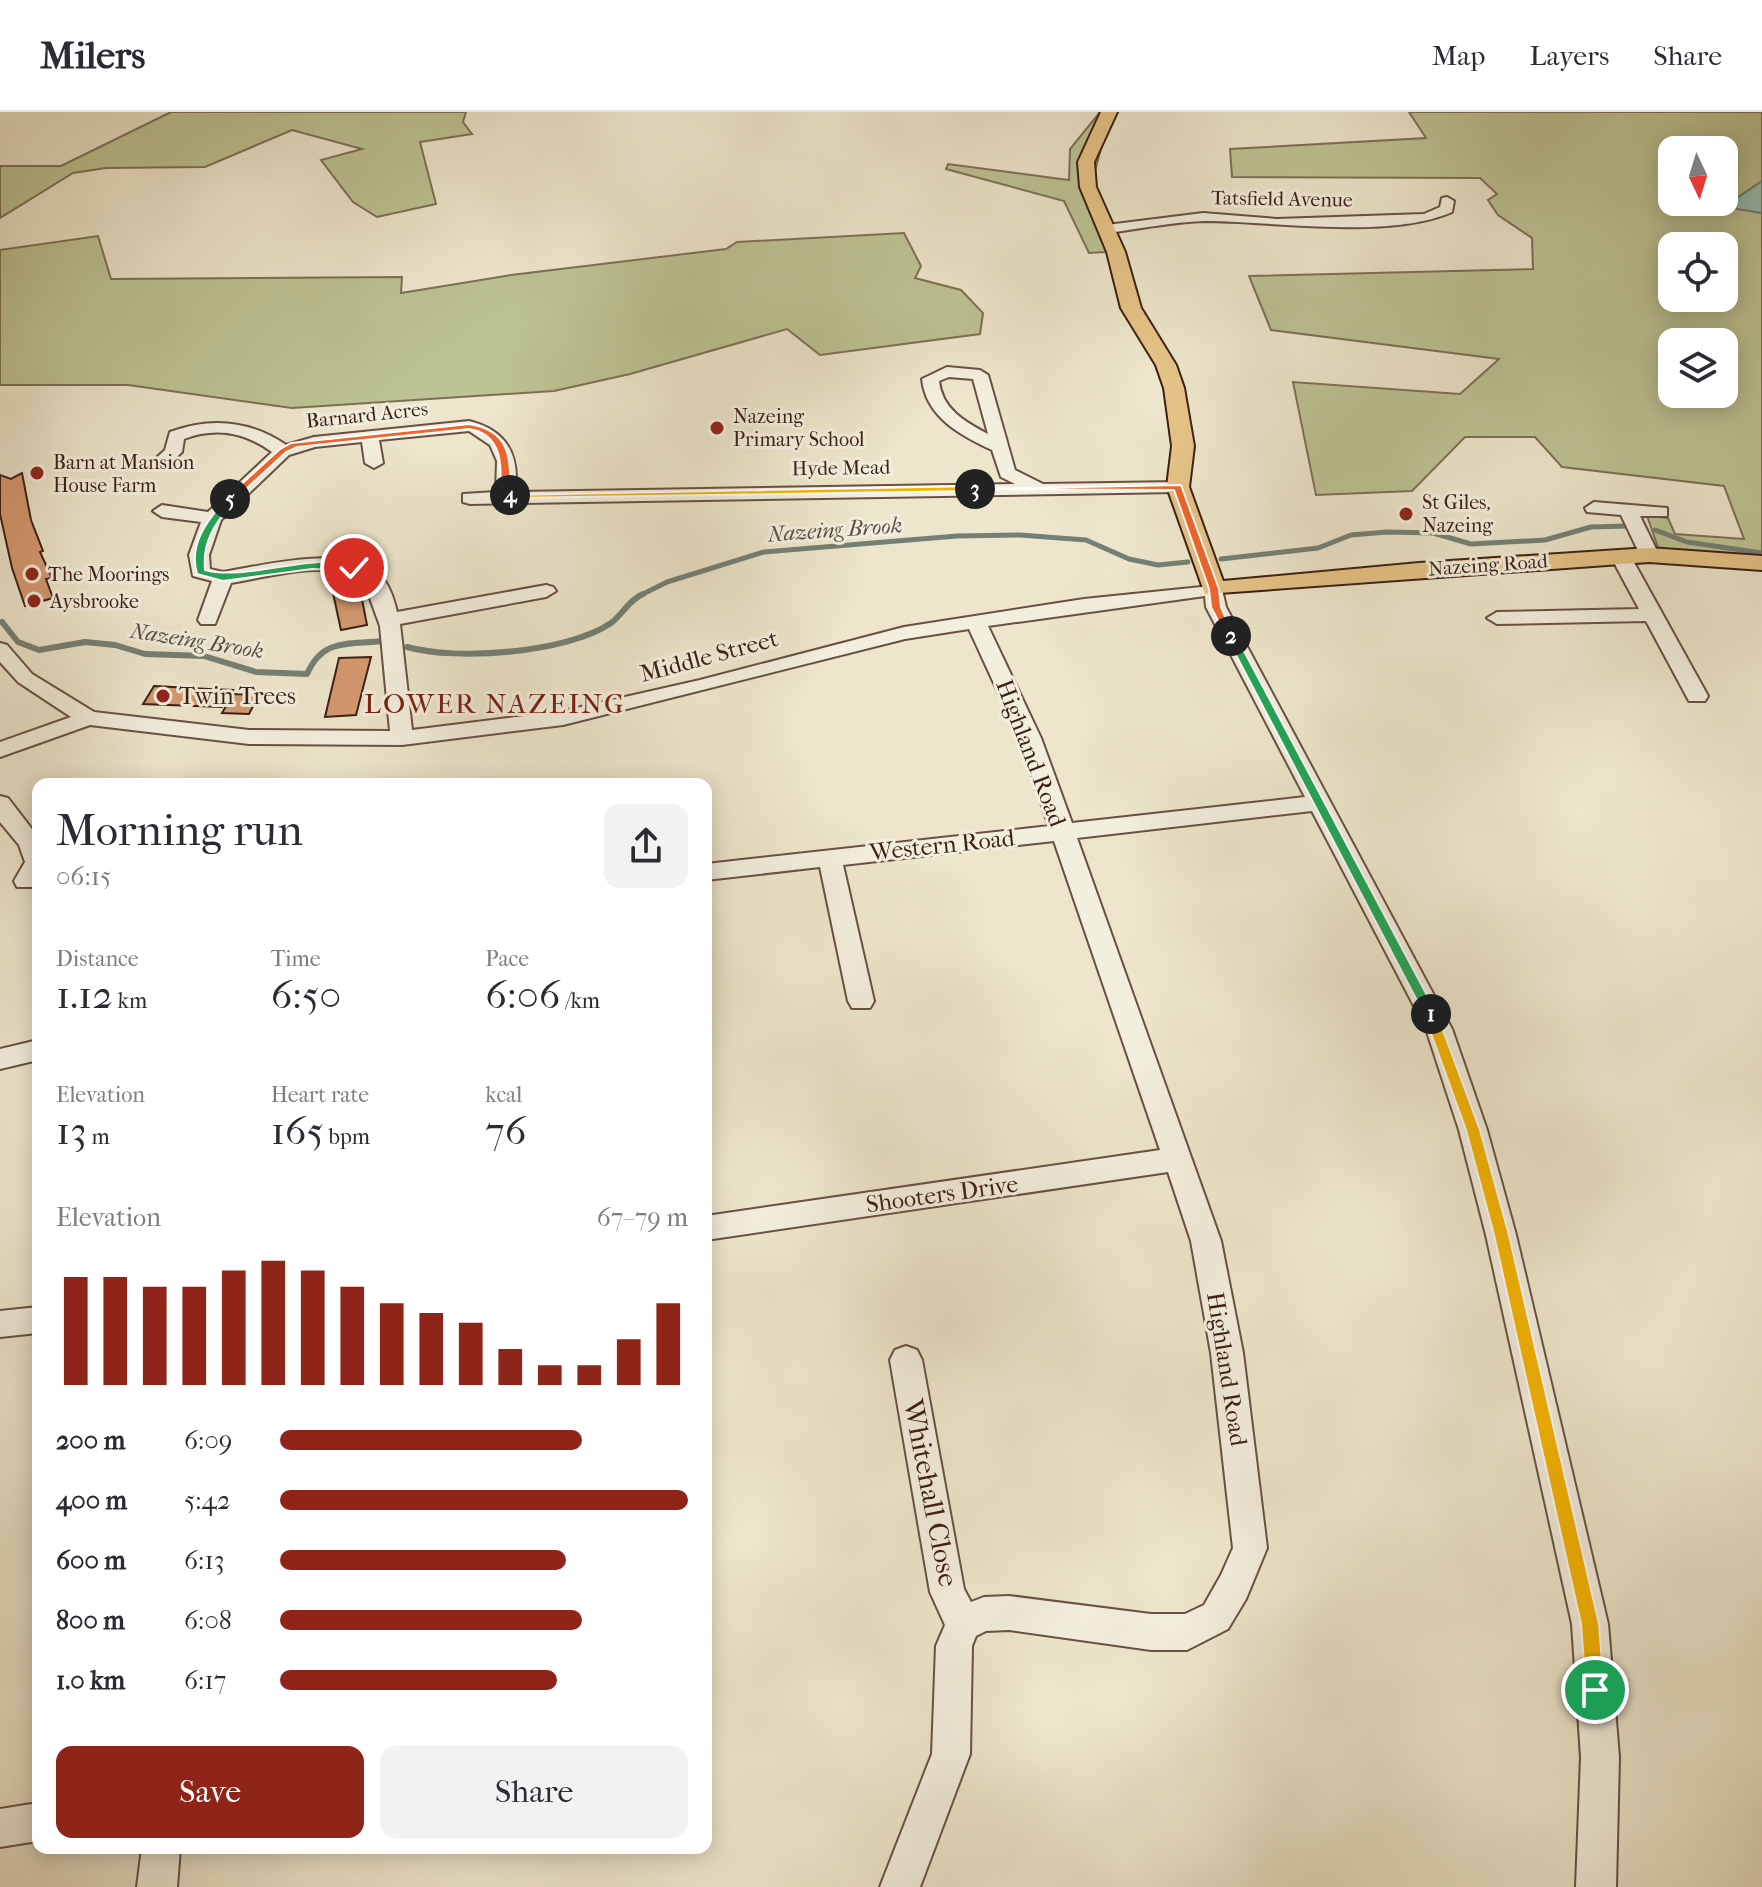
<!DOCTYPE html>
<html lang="en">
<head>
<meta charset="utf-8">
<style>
  body { margin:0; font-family:"IM FELL French Canon",serif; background:#f2f2f3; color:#2b2b33; height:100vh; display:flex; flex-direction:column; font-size:30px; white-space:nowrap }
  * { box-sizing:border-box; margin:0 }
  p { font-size:26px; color:#7c7c81 }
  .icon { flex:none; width:44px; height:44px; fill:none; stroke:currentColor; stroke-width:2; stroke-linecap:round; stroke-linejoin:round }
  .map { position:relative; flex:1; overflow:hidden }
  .details { position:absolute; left:32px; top:666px; width:680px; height:1076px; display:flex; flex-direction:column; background:#fff; border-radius:16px; box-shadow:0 4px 20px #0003 }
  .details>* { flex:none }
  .needle { width:52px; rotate:176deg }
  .controls { position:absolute; left:1658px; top:24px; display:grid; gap:16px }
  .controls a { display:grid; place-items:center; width:80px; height:80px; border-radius:16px; background:#fff; box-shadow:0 4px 20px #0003; font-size:40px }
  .pin { position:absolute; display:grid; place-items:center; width:68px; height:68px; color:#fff; margin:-34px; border:4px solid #fff; border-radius:50%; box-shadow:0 2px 8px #0007 }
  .km { position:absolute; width:40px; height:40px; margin:-20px; border-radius:50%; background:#222; color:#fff; font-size:22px; line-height:40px; text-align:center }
  .round { display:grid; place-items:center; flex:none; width:84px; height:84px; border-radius:16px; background:#f2f2f3 }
  .summary { display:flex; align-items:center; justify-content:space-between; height:136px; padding:0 24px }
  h1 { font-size:44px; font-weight:600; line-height:60px }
  .figures { display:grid; grid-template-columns:repeat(3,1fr); gap:12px; height:136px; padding:8px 24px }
  .figures div { display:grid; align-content:center }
  .figures b { font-size:40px; font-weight:600 }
  .figures small { font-size:22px; font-weight:400 }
  .figures p { font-size:22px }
  .chart { height:224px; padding:16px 24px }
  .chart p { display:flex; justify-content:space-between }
  .chart svg { width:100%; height:144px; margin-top:8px; stroke:#8f2418; stroke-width:6 }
  .cta { display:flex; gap:16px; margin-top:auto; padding:16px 24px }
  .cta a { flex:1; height:92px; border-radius:16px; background:#8f2418; color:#fff; font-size:32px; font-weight:600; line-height:92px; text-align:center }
  .cta a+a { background:#f2f2f3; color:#2b2b33 }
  ul { padding:0 24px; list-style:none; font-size:26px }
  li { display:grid; grid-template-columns:128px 96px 1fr; align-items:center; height:60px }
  li i { height:20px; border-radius:10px; background:#8f2418 }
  header { display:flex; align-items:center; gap:48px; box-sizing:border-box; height:112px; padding:0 40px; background:#fff; border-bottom:2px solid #e1e1e2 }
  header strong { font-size:38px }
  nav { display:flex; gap:44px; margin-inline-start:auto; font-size:28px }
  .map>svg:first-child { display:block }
</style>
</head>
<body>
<header>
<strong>Milers</strong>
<nav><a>Map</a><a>Layers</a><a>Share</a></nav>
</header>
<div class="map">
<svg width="1762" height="1775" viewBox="0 0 1762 1775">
  <rect width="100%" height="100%" fill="#ede6cc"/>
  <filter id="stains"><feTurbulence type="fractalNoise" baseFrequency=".0025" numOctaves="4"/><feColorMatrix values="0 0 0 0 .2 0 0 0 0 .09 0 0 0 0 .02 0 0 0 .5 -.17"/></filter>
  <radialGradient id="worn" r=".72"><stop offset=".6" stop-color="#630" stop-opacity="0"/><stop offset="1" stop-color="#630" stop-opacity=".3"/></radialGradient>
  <!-- green -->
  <g fill="#bdc394" stroke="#7c7154" stroke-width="2" fill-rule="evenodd">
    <path d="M171,0h295l-3,10 9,12 -52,8 16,62 -59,13 -24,-15 -32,-42 41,-11 -70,-19 -87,37 -99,1 -33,5 -73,45v-52h61z"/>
    <path d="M1100,0h11l-19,70 30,69 -33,2 -25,-52 -118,-32 2,-5 121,16 1,-31z"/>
    <path d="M1409,0h353v69l-37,25 37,7v346l-103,-9 -12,-34 21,2 7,16 69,5 -20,-53 -162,-19 -27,-30h-70l-53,54 -96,4 -23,-113 167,12 39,-35 -228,-29 -22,-54 284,-7 -1,-31 -34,-23 -10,-15 9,-6 -17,-16 -248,-1 -2,-28 196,-11zM1672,38h52v52h-52zM1672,134h52v52h-52zM1672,230h52v52h-52z"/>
    <path d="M904,121l17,33 -6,12 46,12 22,23 -3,21 -160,21 -33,-26 -157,45 -76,17 -262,17 -164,-23h-128v-135l98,-14 13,43 291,-2 -1,16 110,-18 215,-26 11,-7z"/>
  </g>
  <!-- water -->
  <path fill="#99c0b5" stroke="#748075" stroke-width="2" d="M1762,69v32l-38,-6z"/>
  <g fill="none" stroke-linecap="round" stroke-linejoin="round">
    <!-- stream-far1 -->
    <g stroke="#748075" stroke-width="5">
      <path d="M1655,418l32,12 75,11"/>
      <path d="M1221,447l97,-11 33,-13 36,-3 46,1 38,11 74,-4 46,-13 36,-1"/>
      <path d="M639,484l28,-14 97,-30 193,-16 63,-1 66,5 43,19 29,6 30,-3"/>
    </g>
    <!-- stream -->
    <g stroke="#748075" stroke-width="6">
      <path d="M2,510l16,20 21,8 46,-8 30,3 30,9 59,2 52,16 51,2c16,-36 40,-29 75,-33"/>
      <path d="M407,535c50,14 160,6 204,-24 12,-9 18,-23 32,-29"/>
    </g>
  </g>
  <!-- building -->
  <g fill="#d59970" stroke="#3c1f15" stroke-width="2">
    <path d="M22,361l9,47 12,31 -3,1 12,26 -6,1 7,19 -28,8 -13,-38 -12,-54v-39l11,4z"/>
    <path d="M360,477l7,36 -26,5 -8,-37z"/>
    <path d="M371,545l-15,58 -31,2 14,-59z"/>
    <path d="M154,574l55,3 24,1 -11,17 -79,-3z"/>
    <path d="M233,582l26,1 -10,19 -27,-1z"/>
  </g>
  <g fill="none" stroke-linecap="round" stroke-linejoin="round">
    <defs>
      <g id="minor">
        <path d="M1447,85l7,4 -2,11c-63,28 -179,9 -248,9 -32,1 -65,8 -97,12l-7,-4 7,-4 96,-12 74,6 147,-5 16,-7 2,-9z"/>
        <path d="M947,255l33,3 8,5 27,95 28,14 135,-2 9,5 -9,5 -708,12 -7,-2v-8l33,-2 1,-31 -7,-16 -21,-14 -90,9 4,23 -9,5 -9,-5 -3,-21 -47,5 -26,8 -68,65 -12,35 1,14 13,3c37,-6 126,-28 155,1 11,10 16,26 19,39l149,-27 7,2 3,4 -10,6 -146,27 12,106 151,-19 137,-31 204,-53 180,-28 137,-14 5,22 226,422 35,101 29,105 92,389 11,133 -3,130h-40l5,-130 -9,-133 -86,-389 -27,-105 -33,-101 -114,-218 -235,27 144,403 22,112 24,195 -21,51 -18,30 -41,21h-36l-142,-20 -23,1 -10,5 -4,10 -2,108 -50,133h-40l52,-133 4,-108 9,-21 -15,-33 -40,-232 5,-10 11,-4 11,4 5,10 42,229 7,13 13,-5 25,-1 142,18h34l19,-9 17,-30 12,-27 -22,-195 -20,-112 -23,-69 -462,68v-24l454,-66 -106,-309 -211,24 31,136 -4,7h-18l-4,-7 -28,-134 -114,13v-16l343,-38 -30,-88 -50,-109 -64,10 -342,86 -161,20 -153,-1 -159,-19 -90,32v-15l71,-25 -53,-35 -18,-20v-19l7,2 25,29 62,38 155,18 141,1 -10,-105 -17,-47c-40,-19 -90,-3 -132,4l-16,41h-14l-3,-4 14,-39 -19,-5 -4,-21 12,-33 -39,-5 -9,-6 9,-6 46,7 64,-60c-28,-20 -56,-25 -88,-13l-2,13 -15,14h-12l-3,-4 13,-12 5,-18c41,-15 79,-12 116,13l28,-8 155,-16c37,9 51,33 46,71l500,-8 -14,-7 -9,-27c-32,-15 -66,-33 -70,-71zM949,265l24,2 15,55c-23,-12 -46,-25 -49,-53zM1205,484l1,11 99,190 -233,26 -31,-85 -53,-112z"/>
        <path d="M1594,390l73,6v8h-27l19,39 -3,4h-14l-21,-44 -34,-3 -2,-4z"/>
        <path d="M1621,439l10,6 77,139 -3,5h-16l-43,-80 -149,3 -10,-6 10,-6 142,-3 -28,-52z"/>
        <path d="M0,684l8,2 30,39v44l-3,6h-18l-3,-6 11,-19 -6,-17 -19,-23z"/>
        <path d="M38,928v20l-38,9v-20z"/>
        <path d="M38,1195v26l-38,4v-26z"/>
        <path d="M38,1691v38l-38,6v-38z"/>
        <path d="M142,1736h38l-3,39h-40z"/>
      </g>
      <path id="major" d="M1101,0h16l-23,50 2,25 29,65 16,56 35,57 8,23 10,58 -5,41 34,94 196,-18 230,-15 113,8v14l-113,-8 -444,32 -38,-107 5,-41 -8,-58 -8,-23 -35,-57 -14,-56 -27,-65 -2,-25z"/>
    </defs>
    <!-- minor casing -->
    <use href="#minor" stroke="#685143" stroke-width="4"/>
    <!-- major casing -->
    <use href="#major" stroke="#3c1f15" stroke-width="4"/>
    <!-- minor -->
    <use href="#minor" fill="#f3efde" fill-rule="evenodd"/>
    <!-- major -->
    <use href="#major" fill="#e6c386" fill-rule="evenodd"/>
  </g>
  <!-- split-1 -->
  <path fill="#f5b400" stroke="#fff" stroke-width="2" d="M1431,897l6,5 43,116 29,105 90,389 5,66 -9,10 -9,-10 -5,-66 -87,-389 -28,-105 -42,-116z"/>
  <!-- split-2 -->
  <path fill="#22a559" stroke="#fff" stroke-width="2" d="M1231,521l5,3 201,378 -2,3 -11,-3 -198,-378z"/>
  <!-- split-3 -->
  <path fill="#f0652b" stroke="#fff" stroke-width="2" d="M1181,373l38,104 2,18 13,31h-7l-16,-31 -2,-18 -35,-99 -204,-1z"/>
  <!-- split-4 -->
  <path fill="#f5b400" stroke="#fff" stroke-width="2" d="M975,374l3,5 -468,7 -5,-3z"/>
  <!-- split-5 -->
  <path fill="#f0652b" stroke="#fff" stroke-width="2" d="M469,312c40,6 43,33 41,69l3,4 -13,-2c2,-28 3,-61 -31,-66l-172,18 -11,5 -53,49 -8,-2 55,-50 11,-6z"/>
  <!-- split-6 -->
  <path fill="#22a559" stroke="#fff" stroke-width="2" d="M227,385l8,2c-18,23 -33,40 -30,71 43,12 120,-22 154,-2l-5,3 -42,-2 -89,12 -26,-7c-9,-31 11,-54 30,-77z"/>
  <!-- markers -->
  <g fill="#8f2418" stroke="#f3efde" stroke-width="3">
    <circle cx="717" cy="316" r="8"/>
    <circle cx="37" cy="361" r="8"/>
    <circle cx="1406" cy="402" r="8"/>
    <circle cx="32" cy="462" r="8"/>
    <circle cx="34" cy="489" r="8"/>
    <circle cx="163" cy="584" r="8"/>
  </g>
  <g text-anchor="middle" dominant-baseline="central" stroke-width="6" stroke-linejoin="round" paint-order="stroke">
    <!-- far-street labels -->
    <g font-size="20" fill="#3c1f15" stroke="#f3efde">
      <text transform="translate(1282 87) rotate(1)">Tatsfield Avenue</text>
      <text transform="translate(367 303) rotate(-6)">Barnard Acres</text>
      <text transform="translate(841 356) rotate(-1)">Hyde Mead</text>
      <text transform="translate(1488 453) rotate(-4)">Nazeing Road</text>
    </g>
    <!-- far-poi labels -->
    <g font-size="20" fill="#3c1f15" stroke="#f3efde" text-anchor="start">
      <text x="733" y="304">Nazeing<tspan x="733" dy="23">Primary School</tspan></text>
      <text x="53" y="350">Barn at Mansion<tspan x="53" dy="23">House Farm</tspan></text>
      <text x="1422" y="390">St Giles,<tspan x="1422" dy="23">Nazeing</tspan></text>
      <text x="48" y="462">The Moorings</text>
      <text x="50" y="489">Aysbrooke</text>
    </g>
    <!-- far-water labels -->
    <g font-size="22" font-style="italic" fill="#584f45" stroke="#f3efde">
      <text transform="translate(835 418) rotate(-4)">Nazeing Brook</text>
      <text transform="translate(197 529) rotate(9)">Nazeing Brook</text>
    </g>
    <!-- street labels -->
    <g font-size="24" fill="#3c1f15" stroke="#f3efde">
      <text transform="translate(709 544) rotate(-15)">Middle Street</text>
      <text transform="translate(1031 641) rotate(69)">Highland Road</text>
      <text transform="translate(942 733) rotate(-6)">Western Road</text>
      <text transform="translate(942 1082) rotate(-8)">Shooters Drive</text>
      <text transform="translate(1227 1257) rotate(81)">Highland Road</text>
    </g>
    <!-- poi labels -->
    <g font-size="24" fill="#3c1f15" stroke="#f3efde" text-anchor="start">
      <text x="179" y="584">Twin Trees</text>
    </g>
    <!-- quarter labels -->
    <g font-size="28" letter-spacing="2" fill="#7a1f14" stroke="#f3efde">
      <text x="495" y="591">LOWER NAZEING</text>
    </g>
    <!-- near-street labels -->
    <g font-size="28" fill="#3c1f15" stroke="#f3efde">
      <text transform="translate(931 1381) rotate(79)">Whitehall Close</text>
    </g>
  </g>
  <rect width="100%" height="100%" filter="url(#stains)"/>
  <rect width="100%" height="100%" fill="url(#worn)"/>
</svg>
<div class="controls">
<a><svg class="needle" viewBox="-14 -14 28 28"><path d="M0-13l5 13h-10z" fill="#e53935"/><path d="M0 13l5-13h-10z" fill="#7c7c81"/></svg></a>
<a><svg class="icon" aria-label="locate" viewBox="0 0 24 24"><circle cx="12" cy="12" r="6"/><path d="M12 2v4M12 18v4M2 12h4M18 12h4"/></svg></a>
<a><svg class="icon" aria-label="layers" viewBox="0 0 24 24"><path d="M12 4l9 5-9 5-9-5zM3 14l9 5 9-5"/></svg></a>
</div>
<div class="pin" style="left:1595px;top:1578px;background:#1e9e55"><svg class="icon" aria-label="arrive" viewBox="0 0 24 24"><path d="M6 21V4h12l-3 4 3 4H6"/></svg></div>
<div class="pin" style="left:354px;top:456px;background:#d93025"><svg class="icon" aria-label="check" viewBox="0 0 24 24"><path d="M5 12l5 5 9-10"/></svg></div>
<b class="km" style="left:1431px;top:902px">1</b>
<b class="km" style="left:1231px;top:524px">2</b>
<b class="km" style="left:975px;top:377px">3</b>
<b class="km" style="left:510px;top:383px">4</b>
<b class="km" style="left:230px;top:387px">5</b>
<section class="details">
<div class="summary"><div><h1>Morning run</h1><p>06:15</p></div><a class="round"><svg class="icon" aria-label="share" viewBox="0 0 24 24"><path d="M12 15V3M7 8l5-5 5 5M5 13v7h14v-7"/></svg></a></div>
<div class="figures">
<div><p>Distance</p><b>1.12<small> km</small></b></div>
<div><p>Time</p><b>6:50</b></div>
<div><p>Pace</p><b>6:06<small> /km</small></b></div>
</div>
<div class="figures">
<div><p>Elevation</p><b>13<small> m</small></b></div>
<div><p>Heart rate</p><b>165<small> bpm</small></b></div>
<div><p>kcal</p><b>76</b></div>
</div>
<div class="chart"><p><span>Elevation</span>67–79 m</p>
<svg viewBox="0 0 160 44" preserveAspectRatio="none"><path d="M5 44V11M15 44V11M25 44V14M35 44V14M45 44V9M55 44V6M65 44V9M75 44V14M85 44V19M95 44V22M105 44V25M115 44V33M125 44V38M135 44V38M145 44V30M155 44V19"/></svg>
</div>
<ul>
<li><b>200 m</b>6:09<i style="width:74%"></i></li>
<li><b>400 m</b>5:42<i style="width:100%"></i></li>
<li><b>600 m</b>6:13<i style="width:70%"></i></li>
<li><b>800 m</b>6:08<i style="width:74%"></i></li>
<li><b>1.0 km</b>6:17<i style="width:68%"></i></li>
</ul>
<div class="cta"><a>Save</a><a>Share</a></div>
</section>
</div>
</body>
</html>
